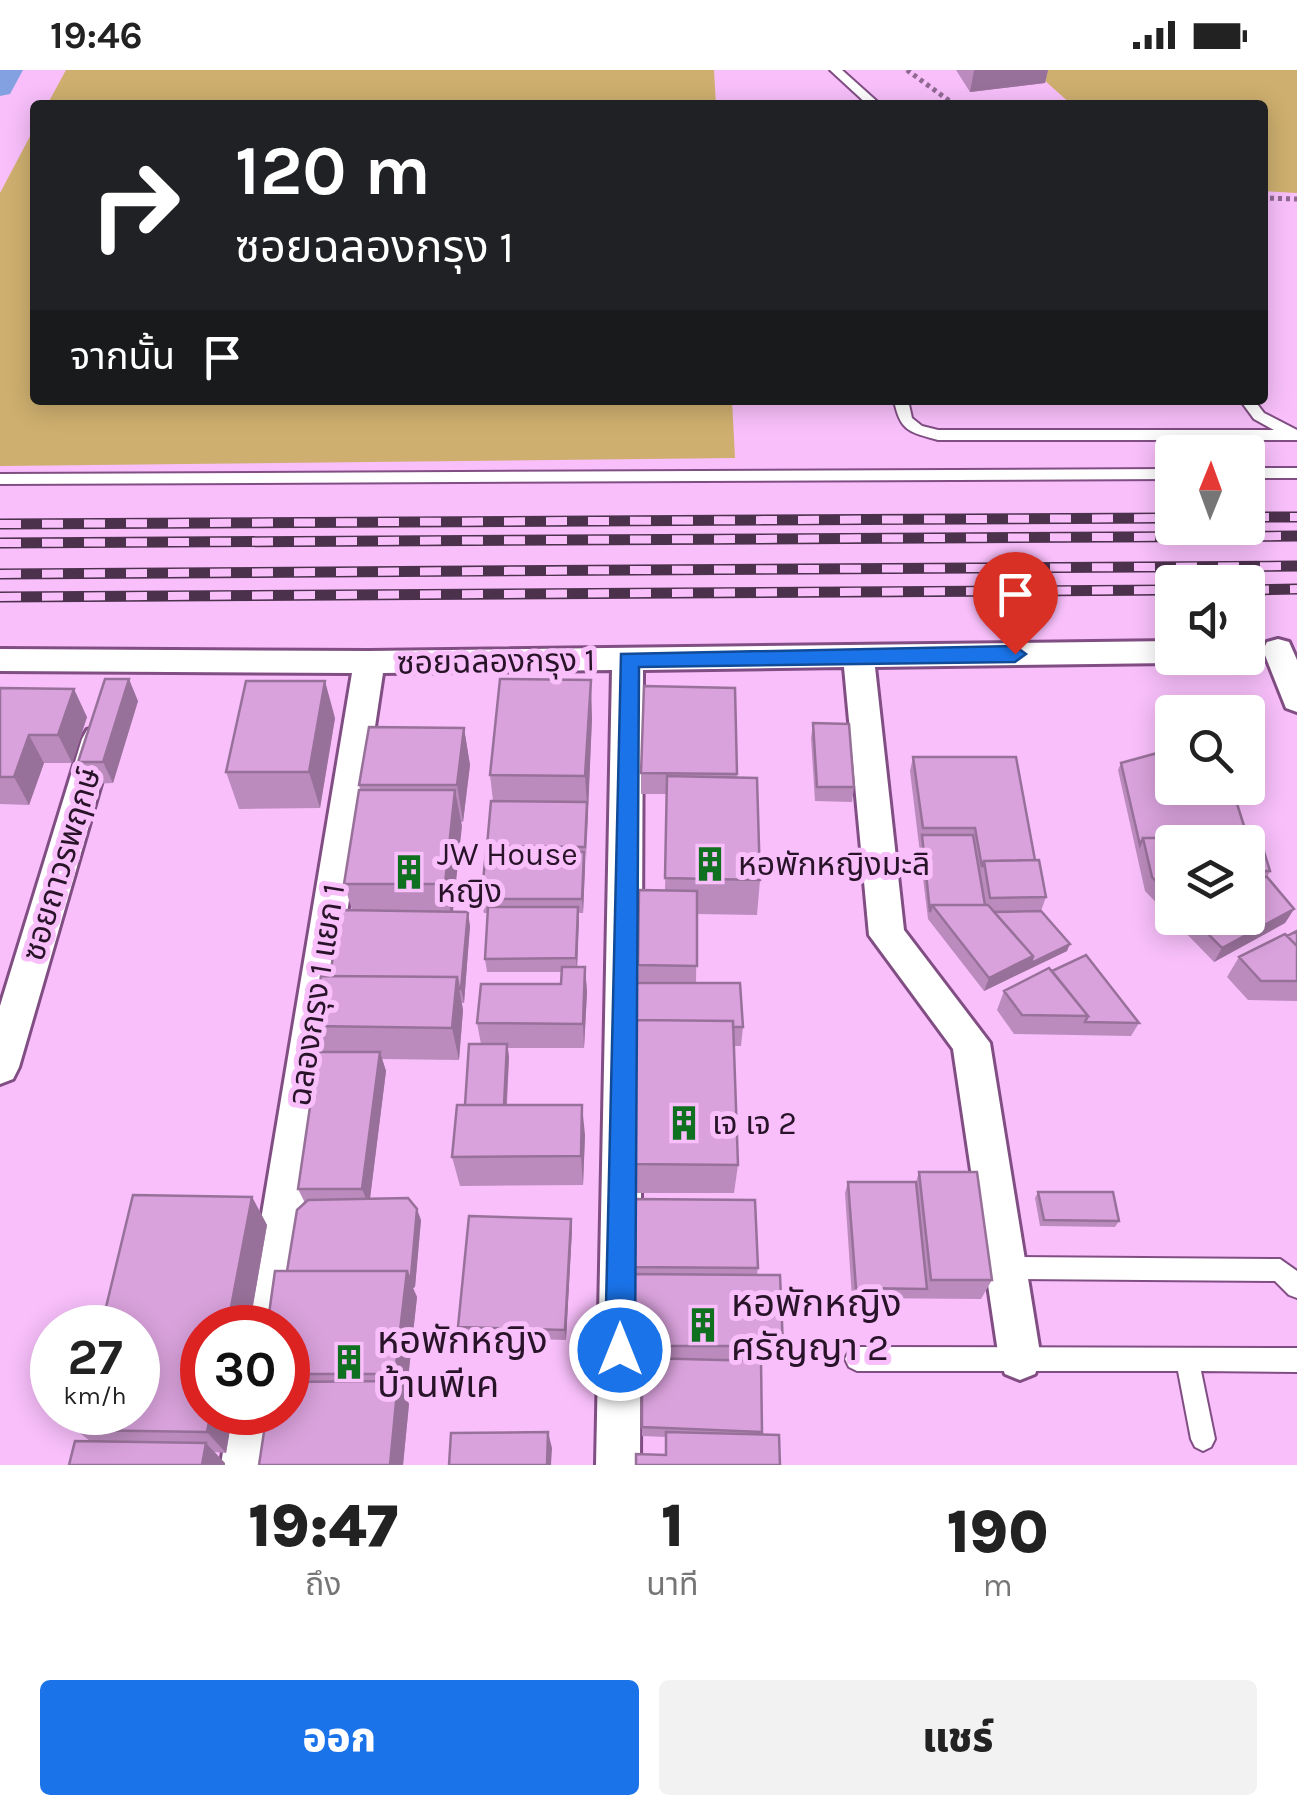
<!DOCTYPE html>
<html lang="th">
<meta charset="utf-8">
<style>
:root{--surface:#fff;--page:#f2f2f2;--text:#222;--muted:#767676;--accent:#1a73e8}
body{margin:0;font-family:Karla,"Noto Sans Thai",sans-serif;background:var(--page);color:var(--text);height:100vh;display:flex;flex-direction:column;font-size:38px;white-space:nowrap}
*{box-sizing:border-box;margin:0}
p{font-size:32px;color:var(--muted)}
.icon{flex:none;width:55px;height:55px;fill:none;stroke:currentColor;stroke-width:2;stroke-linecap:round;stroke-linejoin:round}
.map{position:relative;height:1395px;overflow:hidden}
.side{display:flex;flex-direction:column;background:var(--surface);flex:1}
.side>*{flex:none}
.guide{position:absolute;left:30px;top:30px;width:1238px;height:305px;border-radius:10px;box-shadow:0 5px 25px #0003;background:#202124;color:#fff;overflow:hidden}
.needle{width:65px;rotate:1deg}
.buttons{position:absolute;left:1155px;top:365px;display:grid;gap:20px}
.buttons a{display:grid;place-items:center;width:110px;height:110px;border-radius:10px;background:var(--surface);box-shadow:0 5px 25px #0003;font-size:50px}
.speed{position:absolute;left:30px;top:1235px;display:flex;gap:20px;font-size:50px;font-weight:700;text-align:center}
.speed>*{display:grid;place-content:center;width:130px;height:130px;border-radius:50%;background:var(--surface);box-shadow:0 5px 25px #0003;line-height:1}
.speed small{font-size:25px;font-weight:400}
.speed .limit{border:15px solid #d22;background:#fff;color:#111}
.pin{position:absolute;display:grid;place-items:center;width:85px;height:85px;color:#fff;margin:-102px -42px;border-radius:50% 50% 50% 0;rotate:-45deg;box-shadow:0 0 10px #0007}
.pin .icon{rotate:45deg}
.me{position:absolute;width:110px;margin:-55px;rotate:0deg;stroke-linejoin:round;filter:drop-shadow(0 0 8px #0008)}
.turn{display:flex;align-items:center;gap:35px;height:210px;padding:0 40px;font-size:45px}
.turn .icon{width:130px;height:130px;stroke-width:2.5}
.turn b{display:block;font-size:70px;line-height:85px}
.then{display:flex;align-items:center;height:95px;padding:0 40px;background:#0003;gap:20px;font-size:38px}
.eta{display:flex;justify-content:space-evenly;align-items:center;height:170px;text-align:center}
.eta b{font-size:60px;font-weight:800;line-height:70px}
.action{display:flex;gap:20px;margin-top:auto;padding:20px 40px}
.action a{flex:1;height:115px;border-radius:10px;background:var(--accent);color:#fff;font-size:40px;font-weight:800;line-height:115px;text-align:center}
.action a+a{background:var(--page);color:var(--text)}
.status{display:flex;justify-content:space-between;align-items:center;height:70px;padding:0 50px;background:var(--surface);direction:ltr}
.status svg{height:28px;fill:currentColor}
.map>svg:first-child{display:block}
.green{fill:#ceaf6f}
.lines{fill:none;stroke-linecap:round;stroke-linejoin:round}
.canal{fill:#83a1e1;fill-rule:evenodd}
.service-casing{stroke:#804e83;stroke-width:4}
.minor-casing{stroke:#804e83;stroke-width:6}
.path{stroke:#906992;stroke-width:5;stroke-dasharray:4 4;stroke-linecap:butt}
.service{fill:#fff;fill-rule:evenodd}
.minor{fill:#fff;fill-rule:evenodd}
.rail-casing{stroke:#4c314d;stroke-width:11}
.rail{stroke:#f8bffb;stroke-width:8;stroke-dasharray:21;stroke-linecap:butt}
.wall{fill:#bb8bbd;fill-rule:evenodd}
.shaded-wall{fill:#98719a}
.building{fill:#d9a2dc;stroke:#98719a;stroke-width:2.5}
.route{fill:#1a73e8;stroke:#114b97;stroke-width:2.5}
.labels{text-anchor:middle;stroke-width:10;stroke-linejoin:round;paint-order:stroke}
.street-label{font-size:32px;fill:#281329;stroke:#f8bffb}
.poi-label{font-size:32px;fill:#281329;stroke:#f8bffb;text-anchor:start}
.near-poi-label{font-size:38px;fill:#281329;stroke:#f8bffb;text-anchor:start}
</style>
<div class="status"><b>19:46</b><svg viewBox="0 0 49 12"><path d="M0 12V9h3v3zM5 12V6h3v6zM10 12V3h3v9zM15 12V0h3v12zM26 1h20v11H26zM47 4h2v5h-2z"/></svg></div>
<div class="map">
<svg width="1297" height="1395" viewBox="0 0 1297 1395">
<rect width="100%" height="100%" fill="#f8bffb"/>
<!-- green -->
<path class="green" d="M66,0h648l2,35h-669z
M1033,0h264v123l-34,-2 -1,-86h-190z
M35,57v273h697l3,58 -735,8v-273z"/>
<g class="lines">
<!-- canal -->
<path class="canal" d="M0,0h23l-13,24 -10,2z"/>
<defs>
<path id="service" d="M830,0h12l39,35h-13z
M894,330h14l4,18 10,8 16,4h336l-20,-11 -14,-19h14l10,13 33,17v10h-359c-29,-8 -38,-9 -44,-40z
M1248,398h49v10h-49z
M1172,399v10l-1172,5v-10z
M1006,1187l274,2 17,12v27l-8,-3 -14,-14 -269,-2 -8,-3 -3,-8 3,-8z
M857,1277l440,1v24l-96,-1 14,68 -4,8 -8,4 -8,-4 -4,-8 -13,-68h-321l-8,-4 -4,-8 4,-8z"/>
<path id="minor" d="M1278,569l11,3 8,18v52l-11,-4 -23,-58 4,-8z
M1172,571v17h12l-12,5 -297,4 29,263 86,113 51,316 -6,15 -15,6 -15,-6 -6,-15 -46,-310 -84,-114 -25,-268 -201,3 -3,795h-44l16,-795 -229,3 -98,655h-42l109,-655 -352,-2v-22l369,2z
M98,657l11,3 5,9 -95,328 -6,12 -13,5v-78l82,-267 5,-9z
M229,1342h44l-8,53h-44z"/>
</defs>
<!-- service casing -->
<use href="#service" class="service-casing"/>
<!-- minor casing -->
<use href="#minor" class="minor-casing"/>
<!-- path -->
<path class="path" d="M907,0l48,35
M1262,128l35,1"/>
<!-- service -->
<use href="#service" class="service"/>
<!-- minor -->
<use href="#minor" class="minor"/>
<defs>
<path id="rail" d="M1248,447h49
M0,454l1172,-6
M0,473l1297,-7
M0,504l1297,-8
M1248,520l49,-1
M0,527l1172,-7"/>
</defs>
<!-- rail casing -->
<use href="#rail" class="rail-casing"/>
<!-- rail -->
<use href="#rail" class="rail"/>
</g>
<!-- wall -->
<path class="wall" d="M956,0h92l-3,13 -75,9z
M0,618l87,29 -15,46h-28l-15,42 -29,-1z
M735,618l2,89 23,103 -3,35 -60,-1 -1,69 47,44 -2,19h-7l4,119 -4,28h-99v-166l3,-44 1,-93 26,1 2,-97h-26v-21z
M138,631l-25,82 -24,1 -11,-22z
M335,648l-15,90 -81,1 -13,-37z
M592,648l-9,195h-5l-1,54h8l2,25 -3,56h-76l1,9 -2,48 78,30 -2,50 -123,1 -8,-29 29,-113 -4,-21 84,-39 1,-12h-75l-2,-13 3,-46h-4l-3,-14 12,-98 -3,-26z
M813,653l41,64 -2,15 -37,-1 -4,-63z
M464,658l6,37 -7,57h-2l-8,90 17,14 -6,77h-2l1,7 -4,50 -77,-1 4,12 -16,128 51,21 -6,67 -2,1 4,9 -11,100 3,7 -6,61h-144l29,-53 -1,-141 18,-68 -7,-14 24,-137 -10,-26 40,-116 -8,-26 16,-94 -1,-5z
M913,687l122,103 11,37 -5,14 26,40 -83,40 -56,-72 -18,-148z
M1121,693l125,69 24,39 -3,6 27,32 -9,14 -71,39 -69,-71 -27,-121zM1172,772h76v76h-76z
M1297,861v70l-49,-1 -21,-23 12,-20z
M1052,901l87,52 -8,13 -117,-2 -17,-24 7,-19z
M919,1102l73,108 -11,19 -129,-1 -7,-105 3,-11h68z
M1038,1122l81,29 -4,6 -75,-1 -5,-28z
M252,1127l15,28 -18,103h-47v84h31l-7,41 -12,-1 11,13h-156l21,-24 -14,-11z
M631,1129l127,69 -1,6 26,72 -3,14h-73l55,72 -1,2 -95,21v-18l-24,-1v-76h-14z
M571,1149l1,11 -6,110 -105,-3 -3,-10z"/>
<!-- shaded-wall -->
<path class="shaded-wall" d="M974,0h74l-3,13 -75,9z
M129,609l9,22 -25,82 -10,-21z
M591,610l1,38 -6,143 1,-56 -2,-29z
M325,611l10,37 -15,90 -11,-36z
M74,619l13,28 -15,46 -14,-28z
M464,658l6,37 -7,57 -6,-37z
M29,665l15,28 -15,42 -15,-28z
M455,720l7,36 -10,93 -7,-35z
M584,782l1,14 -2,47 -1,-14z
M578,837l1,14 -2,50 -1,-13z
M1294,839l-9,14 -71,39 8,-14z
M468,842l2,14 -6,77 -3,-14z
M1070,874l-3,7 -83,40 5,-13 44,-22z
M585,897l2,25 -3,56 -1,-24z
M457,907l6,33 -4,50 -7,-32z
M507,974l2,13 -4,72 -2,-12z
M380,982l6,19 -17,135 -7,-17z
M582,1035l3,30 -2,50 -2,-29z
M252,1127l15,28 -18,103h-22z
M417,1139l4,11 -6,67 -2,1 4,9 -11,100 -11,-23 12,-103z
M571,1149l1,11 -6,110 -1,-10z
M398,1311l11,23 -6,61h-13z
M211,1342h22l-7,41 -19,-21z
M548,1362l4,16 -1,17h-4z
M206,1373l19,20v2h-23z"/>
<!-- building -->
<path class="building" d="M105,609h24l-26,83h-25z
M500,609l91,1 -6,96 -95,-1z
M246,611h79l-16,91h-83z
M644,616l91,2 2,86 -96,-1z
M0,618l74,1 -16,46h-29l-15,42h-14z
M813,653l36,1 5,63h-37z
M369,657l95,1 -7,57h-98z
M1172,679v39h60l14,44h-43l-3,6h-57l-3,7 -19,-82z
M913,687h103l19,103 -51,1 -2,6 -7,-39h-52z
M667,706l90,2 3,102 -95,-2z
M359,720h96l-10,94h-101z
M491,731l96,1 -2,45 -98,-1z
M1203,762h55l12,39h-22v-29h-42z
M922,765h51l12,70h-53l-2,7z
M1143,768h57l1,4h-29v56l-20,-21z
M486,782h98l-2,47h-101z
M1039,790l7,37 -56,1 -6,-37z
M1248,807h19l27,32 -72,39 -30,-30h56z
M639,820l58,1v75l-59,-1z
M932,835h56l45,51 -44,22z
M488,837h90l-2,51 -91,1z
M340,840l128,2 -7,77h-2l-2,-12 -127,-1z
M1041,841l29,33 -39,19 2,-7 -39,-44z
M1297,861v15l-10,-10z
M1285,864l12,12v35h-36l-22,-24z
M1086,885l53,68 -54,-1 3,-6 -36,-45z
M562,897h23l-2,57 -106,-1 4,-39h80z
M1049,898l39,48 -66,-1 -18,-24z
M321,906l136,1 -5,51 -140,-2z
M635,913h105l3,44h-10v-6l-97,-1 -1,7z
M636,950l97,1 5,144 -104,-1z
M469,974h38l-3,61h-39z
M318,982h62l-18,137h-64z
M457,1035h125l-1,51 -129,1z
M919,1102h58l15,108h-61z
M848,1112h68l11,107 -71,-1z
M1038,1122h75l6,29 -75,-1z
M133,1125l119,2 -25,131h-25v84h9l-4,20 -131,-2 5,-18h57v-84h-37z
M408,1128l9,11 -6,67 -2,2 -2,-7h-120l10,-61 11,-10z
M631,1129l124,1 3,68 -129,-1z
M469,1146l102,3 -6,111 -107,-3z
M275,1201h132l-12,103h-107v-46h-21z
M628,1204l152,1 3,71h-156z
M642,1288l119,3 1,71 -120,-5z
M398,1311l-8,84h-131l8,-53h21v-30z
M548,1362l-1,33h-98l2,-32z
M666,1362l113,3 1,30h-144v-11l30,1z
M75,1371l131,2 -4,22h-133z"/>
<!-- route -->
<path class="route" d="M1015,576l11,8 -11,8 -376,5 -4,683 -4,11 -11,4 -11,-4 -4,-11 16,-696z"/>
<!-- icons -->
<defs>
<symbol id="building-bare" viewBox="-9 -9 18 18"><path d="M-4-6H4V6H1V3H-1V6H-4ZM-2.5-4.3h1.7v1.8h-1.7ZM.8-4.3h1.7v1.8H.8ZM-2.5-1h1.7V.8h-1.7ZM.8-1h1.7V.8H.8Z" fill="#0f701f" stroke="#f8bffb" stroke-width="2.5" paint-order="stroke"/></symbol>
</defs>
<g fill-rule="evenodd">
<use href="#building-bare" x="685" y="769" width="50" height="50"/>
<use href="#building-bare" x="384" y="777" width="50" height="50"/>
<use href="#building-bare" x="659" y="1028" width="50" height="50"/>
<use href="#building-bare" x="678" y="1230" width="50" height="50"/>
<use href="#building-bare" x="324" y="1267" width="50" height="50"/>
</g>
<g class="labels">
<!-- street labels -->
<g class="street-label">
<text transform="translate(496 591) rotate(-1)" y="11">ซอยฉลองกรุง 1</text>
<text transform="translate(61 794) rotate(-73)" y="11">ซอยถาวรพฤกษ์</text>
<text transform="translate(316 925) rotate(-81)" y="11">ฉลองกรุง 1 แยก 1</text>
</g>
<!-- poi labels -->
<g class="poi-label">
<text x="437" y="795">JW House<tspan x="437" dy="37">หญิง</tspan></text>
<text x="738" y="805">หอพักหญิงมะลิ</text>
<text x="712" y="1064">เจ เจ 2</text>
</g>
<!-- near-poi labels -->
<g class="near-poi-label">
<text x="731" y="1246">หอพักหญิง<tspan x="731" dy="44">ศรัญญา 2</tspan></text>
<text x="377" y="1283">หอพักหญิง<tspan x="377" dy="44">บ้านพีเค</tspan></text>
</g>
</g>
</svg>
<div class="buttons">
<a><svg class="needle" viewBox="-14 -14 28 28"><path d="M0-13l5 13h-10z" fill="#e53935"/><path d="M0 13l5-13h-10z" fill="#767676"/></svg></a>
<a><svg class="icon" aria-label="sound" viewBox="0 0 24 24"><path d="M4 9h4l5-4v14l-5-4H4zM17 9q2 3 0 6"/></svg></a>
<a><svg class="icon" aria-label="search" viewBox="0 0 24 24"><circle cx="10" cy="10" r="6"/><path d="M15 15l6 6"/></svg></a>
<a><svg class="icon" aria-label="layers" viewBox="0 0 24 24"><path d="M12 4l9 5-9 5-9-5zM3 14l9 5 9-5"/></svg></a>
</div>
<div class="speed"><div>27<small>km/h</small></div><div class="limit">30</div></div>
<div class="pin" style="left:1015px;top:584px;background:#d93025"><svg class="icon" aria-label="arrive" viewBox="0 0 24 24"><path d="M6 21V4h12l-3 4 3 4H6"/></svg></div>
<svg class="me" style="left:620px;top:1280px" viewBox="-20 -20 40 40"><circle r="17" fill="#1a73e8" stroke="#fff" stroke-width="3"/><path d="M0-11L8 9 0 5-8 9z" fill="#fff"/></svg>
<div class="guide">
<div class="turn"><svg class="icon" aria-label="right" viewBox="0 0 24 24"><path d="M7 20v-9h11M14 6l5 5-5 5"/></svg><div><b>120 m</b>ซอยฉลองกรุง 1</div></div>
<div class="then">จากนั้น<svg class="icon" aria-label="arrive" viewBox="0 0 24 24"><path d="M6 21V4h12l-3 4 3 4H6"/></svg></div>
</div>
</div>
<section class="side">
<div class="eta">
<div><b>19:47</b><p>ถึง</p></div>
<div><b>1</b><p>นาที</p></div>
<div><b>190</b><p>m</p></div>
</div>
<div class="action"><a>ออก</a><a>แชร์</a></div>
</section>
